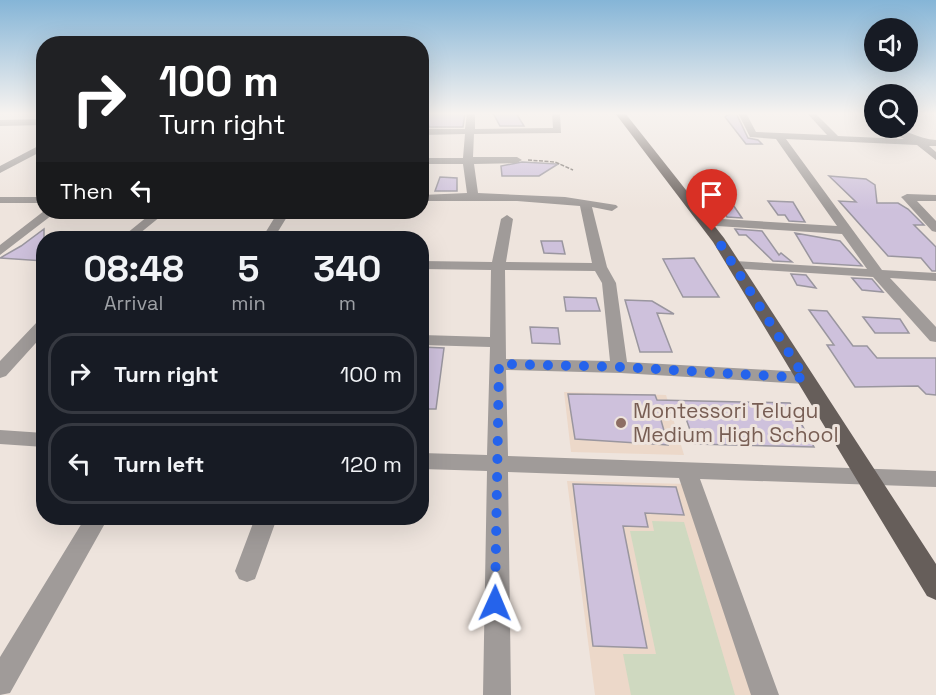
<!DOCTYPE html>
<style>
:root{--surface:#171b24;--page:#20242c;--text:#f1f3f6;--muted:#9ea1a6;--line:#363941}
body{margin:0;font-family:"Space Grotesk",sans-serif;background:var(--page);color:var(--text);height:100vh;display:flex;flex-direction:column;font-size:22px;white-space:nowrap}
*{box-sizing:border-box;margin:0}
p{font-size:20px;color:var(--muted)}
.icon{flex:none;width:33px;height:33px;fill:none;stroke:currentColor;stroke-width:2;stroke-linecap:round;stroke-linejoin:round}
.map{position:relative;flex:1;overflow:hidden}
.panel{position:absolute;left:36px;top:231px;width:393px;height:294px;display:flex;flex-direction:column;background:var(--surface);border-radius:24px;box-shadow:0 6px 24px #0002}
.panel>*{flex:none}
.banner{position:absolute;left:36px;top:36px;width:393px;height:183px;border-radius:24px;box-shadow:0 6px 24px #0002;background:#202124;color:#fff;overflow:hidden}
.controls{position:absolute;left:864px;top:18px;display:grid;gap:12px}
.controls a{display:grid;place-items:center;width:54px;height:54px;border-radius:50%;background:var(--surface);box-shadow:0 6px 24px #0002;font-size:30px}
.pin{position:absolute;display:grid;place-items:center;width:51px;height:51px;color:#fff;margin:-62px -26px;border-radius:50% 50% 50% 0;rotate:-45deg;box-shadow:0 0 6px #0007}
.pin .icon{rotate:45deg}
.me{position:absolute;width:66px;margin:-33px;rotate:1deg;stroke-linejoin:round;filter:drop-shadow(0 0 4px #0008)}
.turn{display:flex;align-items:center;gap:21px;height:126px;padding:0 24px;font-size:27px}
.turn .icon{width:78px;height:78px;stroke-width:2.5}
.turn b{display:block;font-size:42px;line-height:51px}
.then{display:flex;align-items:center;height:57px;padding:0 24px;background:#0003;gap:12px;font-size:22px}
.eta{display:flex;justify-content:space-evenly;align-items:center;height:102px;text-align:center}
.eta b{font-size:36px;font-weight:800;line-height:42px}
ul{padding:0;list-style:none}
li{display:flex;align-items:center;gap:18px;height:81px;margin:0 12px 9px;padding:0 12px;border:3px solid var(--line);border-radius:24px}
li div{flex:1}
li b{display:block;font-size:22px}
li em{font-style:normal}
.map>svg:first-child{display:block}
.education{fill:#ecd8c9}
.green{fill:#cfd9c0}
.building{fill:#cec1dc;stroke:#9a969f;stroke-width:1.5}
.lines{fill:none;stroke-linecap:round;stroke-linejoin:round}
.path{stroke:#756f6a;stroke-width:1.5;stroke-dasharray:4 1.5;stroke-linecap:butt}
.minor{fill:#a09b99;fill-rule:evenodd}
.major{fill:#665e5a;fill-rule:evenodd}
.route{stroke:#2563eb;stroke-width:10;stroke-dasharray:0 18}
.education-dot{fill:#8d6e63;stroke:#eee4dd;stroke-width:2}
.labels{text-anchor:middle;stroke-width:6;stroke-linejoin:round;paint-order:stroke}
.education-label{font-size:21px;fill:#785e54;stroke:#eee4dd;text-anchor:start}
</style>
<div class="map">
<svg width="936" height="695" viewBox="0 0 936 695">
<rect width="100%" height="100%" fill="#eee4dd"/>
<!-- education -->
<path class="education" d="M564,392l102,3 18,60 -113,-3z
M567,481l121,3 66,211h-159z"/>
<!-- green -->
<path class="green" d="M652,521l32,1 51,173h-104l-8,-41h33l-26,-123h24z"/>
<!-- building -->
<path class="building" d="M425,113h40l-2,14h-34z
M493,113h23l8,13h-24z
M731,113h5l12,25 10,2 4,4h-16l-21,-27z
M522,162l36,2 -19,12h-37l-1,-10z
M829,176l37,3 9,6 2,18h21l10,6 16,16h-10l22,22v24h-4l-11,-13 -33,-2 -49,-55 17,1z
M440,177l17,1v13h-22z
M725,193l17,25 -15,-1 -11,-17z
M768,201l25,1 12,20 -16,-1 -4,-6h-7z
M44,229v32l-44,-3 21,-12z
M735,229l27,2 17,24 2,-2 11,9 -19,-1 -27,-26h-7z
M795,233l45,8 22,25 -49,-3z
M541,241h21l3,13 -21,-1z
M694,258l14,22 11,17h-36l-20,-38z
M791,274l15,1 10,13 -19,-3z
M852,278l20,1 11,13 -21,-2z
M564,297l32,1 4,13h-34z
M625,300l27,1 22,13 -17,-1 15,39h-32z
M809,310l18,1 26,35h14l10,12h59v37l-10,-1 -8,-8 -63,1 -28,-42h7z
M863,317l37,2 9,14h-34z
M530,327l28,1 2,16 -28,-1z
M422,347l22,1 -8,61h-14z
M568,394l87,1 2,5 133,3 24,44 -119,-3 -11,-31h-25l9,32 -93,-6z
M573,484l103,3 8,28 -39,-2 3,14 -25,-1 24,122 -54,-2z"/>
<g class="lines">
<!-- path -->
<path class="path" d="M528,160l27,2 18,8"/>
<!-- minor -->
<path class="minor" d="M467,113h8v16l78,-1 -1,-15h8l1,20 -87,1 -1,23h44l5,3 -5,3 -43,1 4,29 87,4 51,8 2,2 -6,4 -20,-4 15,60 9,16 11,79 178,10 9,6 -9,6 -184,-11 -115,-3 2,86 428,15v16l-236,-8 79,216h-28l-72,-217 -171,-6 3,223h-28l4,-224 -65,-2v-16l65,2 3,-108 -68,-2v-10l68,2 1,-67 -69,-1v-8l70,1 9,-43 6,-4 6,4 -7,43 86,1 -12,-57 -63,-5h-95v-6l45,-2 -4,-29h-41v-6h41l2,-24 -43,1v-6h43zM505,270l90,1 7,12 8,78 -104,-2z
M738,113h8l10,19 71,3 -20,-22h8l23,23 66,3 -21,-11c18,-2 34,11 53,12v6h-7l7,6v8l-19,-15 -131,-6 96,131 54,3v8l-46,-3 46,49v15l-6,-1 -57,-64 -143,-9v-6l5,-1 132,8 -25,-35 -141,-9 -2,-3 6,-4 132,8 -61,-87 -26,-2z
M861,113l13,2v7z
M44,119v6l-44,1v-6z
M44,143v7l-44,23v-7z
M907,194l29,1v6h-19l19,20v11l-4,-1 -29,-32 -2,-2z
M0,197h44v6h-44z
M44,211l12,1 -56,43v-10z
M153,212h13l-32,26h-13z
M278,212h12l-16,26h-12z
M44,319v15l-38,42 -6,2v-17l38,-40z
M0,430l44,3v14l-44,-3z
M85,518h23l-98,175 -10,2v-38z
M255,518h22l-22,61 -8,3 -8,-3 -4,-8z"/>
<!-- major -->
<path class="major" d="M615,113h10l99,125 212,326v36l-9,-4 -214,-354z"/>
</g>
<!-- sky -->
<linearGradient id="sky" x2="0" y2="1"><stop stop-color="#85b5d7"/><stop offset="0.54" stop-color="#f7f3f0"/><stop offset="1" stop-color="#f7f3f0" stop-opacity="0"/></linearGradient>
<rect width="936" height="210" fill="url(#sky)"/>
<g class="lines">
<!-- route -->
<path class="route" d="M495,603l4,-239 122,3 184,11 -93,-147"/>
</g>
<!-- markers -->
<circle class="education-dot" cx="621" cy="423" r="6"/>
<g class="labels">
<!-- education labels -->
<g class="education-label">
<text x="633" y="418">Montessori Telugu<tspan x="633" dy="24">Medium High School</tspan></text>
</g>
</g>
</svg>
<div class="controls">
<a><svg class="icon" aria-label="sound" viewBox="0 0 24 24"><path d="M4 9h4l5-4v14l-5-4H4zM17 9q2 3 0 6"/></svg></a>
<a><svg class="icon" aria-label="search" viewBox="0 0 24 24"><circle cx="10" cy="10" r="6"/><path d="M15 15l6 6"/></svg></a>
</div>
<div class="pin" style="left:712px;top:231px;background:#d93025"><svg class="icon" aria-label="arrive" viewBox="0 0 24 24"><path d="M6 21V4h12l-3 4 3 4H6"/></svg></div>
<svg class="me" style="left:495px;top:603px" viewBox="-20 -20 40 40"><path d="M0-17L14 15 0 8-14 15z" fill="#2563eb" stroke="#fff" stroke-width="4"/></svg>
<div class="banner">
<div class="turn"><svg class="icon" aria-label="right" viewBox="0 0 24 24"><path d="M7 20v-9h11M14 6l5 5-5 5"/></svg><div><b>100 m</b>Turn right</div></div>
<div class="then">Then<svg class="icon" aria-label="left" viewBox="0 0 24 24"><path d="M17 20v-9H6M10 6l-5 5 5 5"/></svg></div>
</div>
<section class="panel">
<div class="eta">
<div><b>08:48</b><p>Arrival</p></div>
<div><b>5</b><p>min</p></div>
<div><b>340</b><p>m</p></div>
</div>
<ul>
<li><svg class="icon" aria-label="right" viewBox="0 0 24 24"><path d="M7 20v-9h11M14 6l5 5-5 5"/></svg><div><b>Turn right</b></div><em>100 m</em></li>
<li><svg class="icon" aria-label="left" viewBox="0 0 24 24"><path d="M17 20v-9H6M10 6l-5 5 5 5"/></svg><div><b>Turn left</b></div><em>120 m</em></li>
</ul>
</section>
</div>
